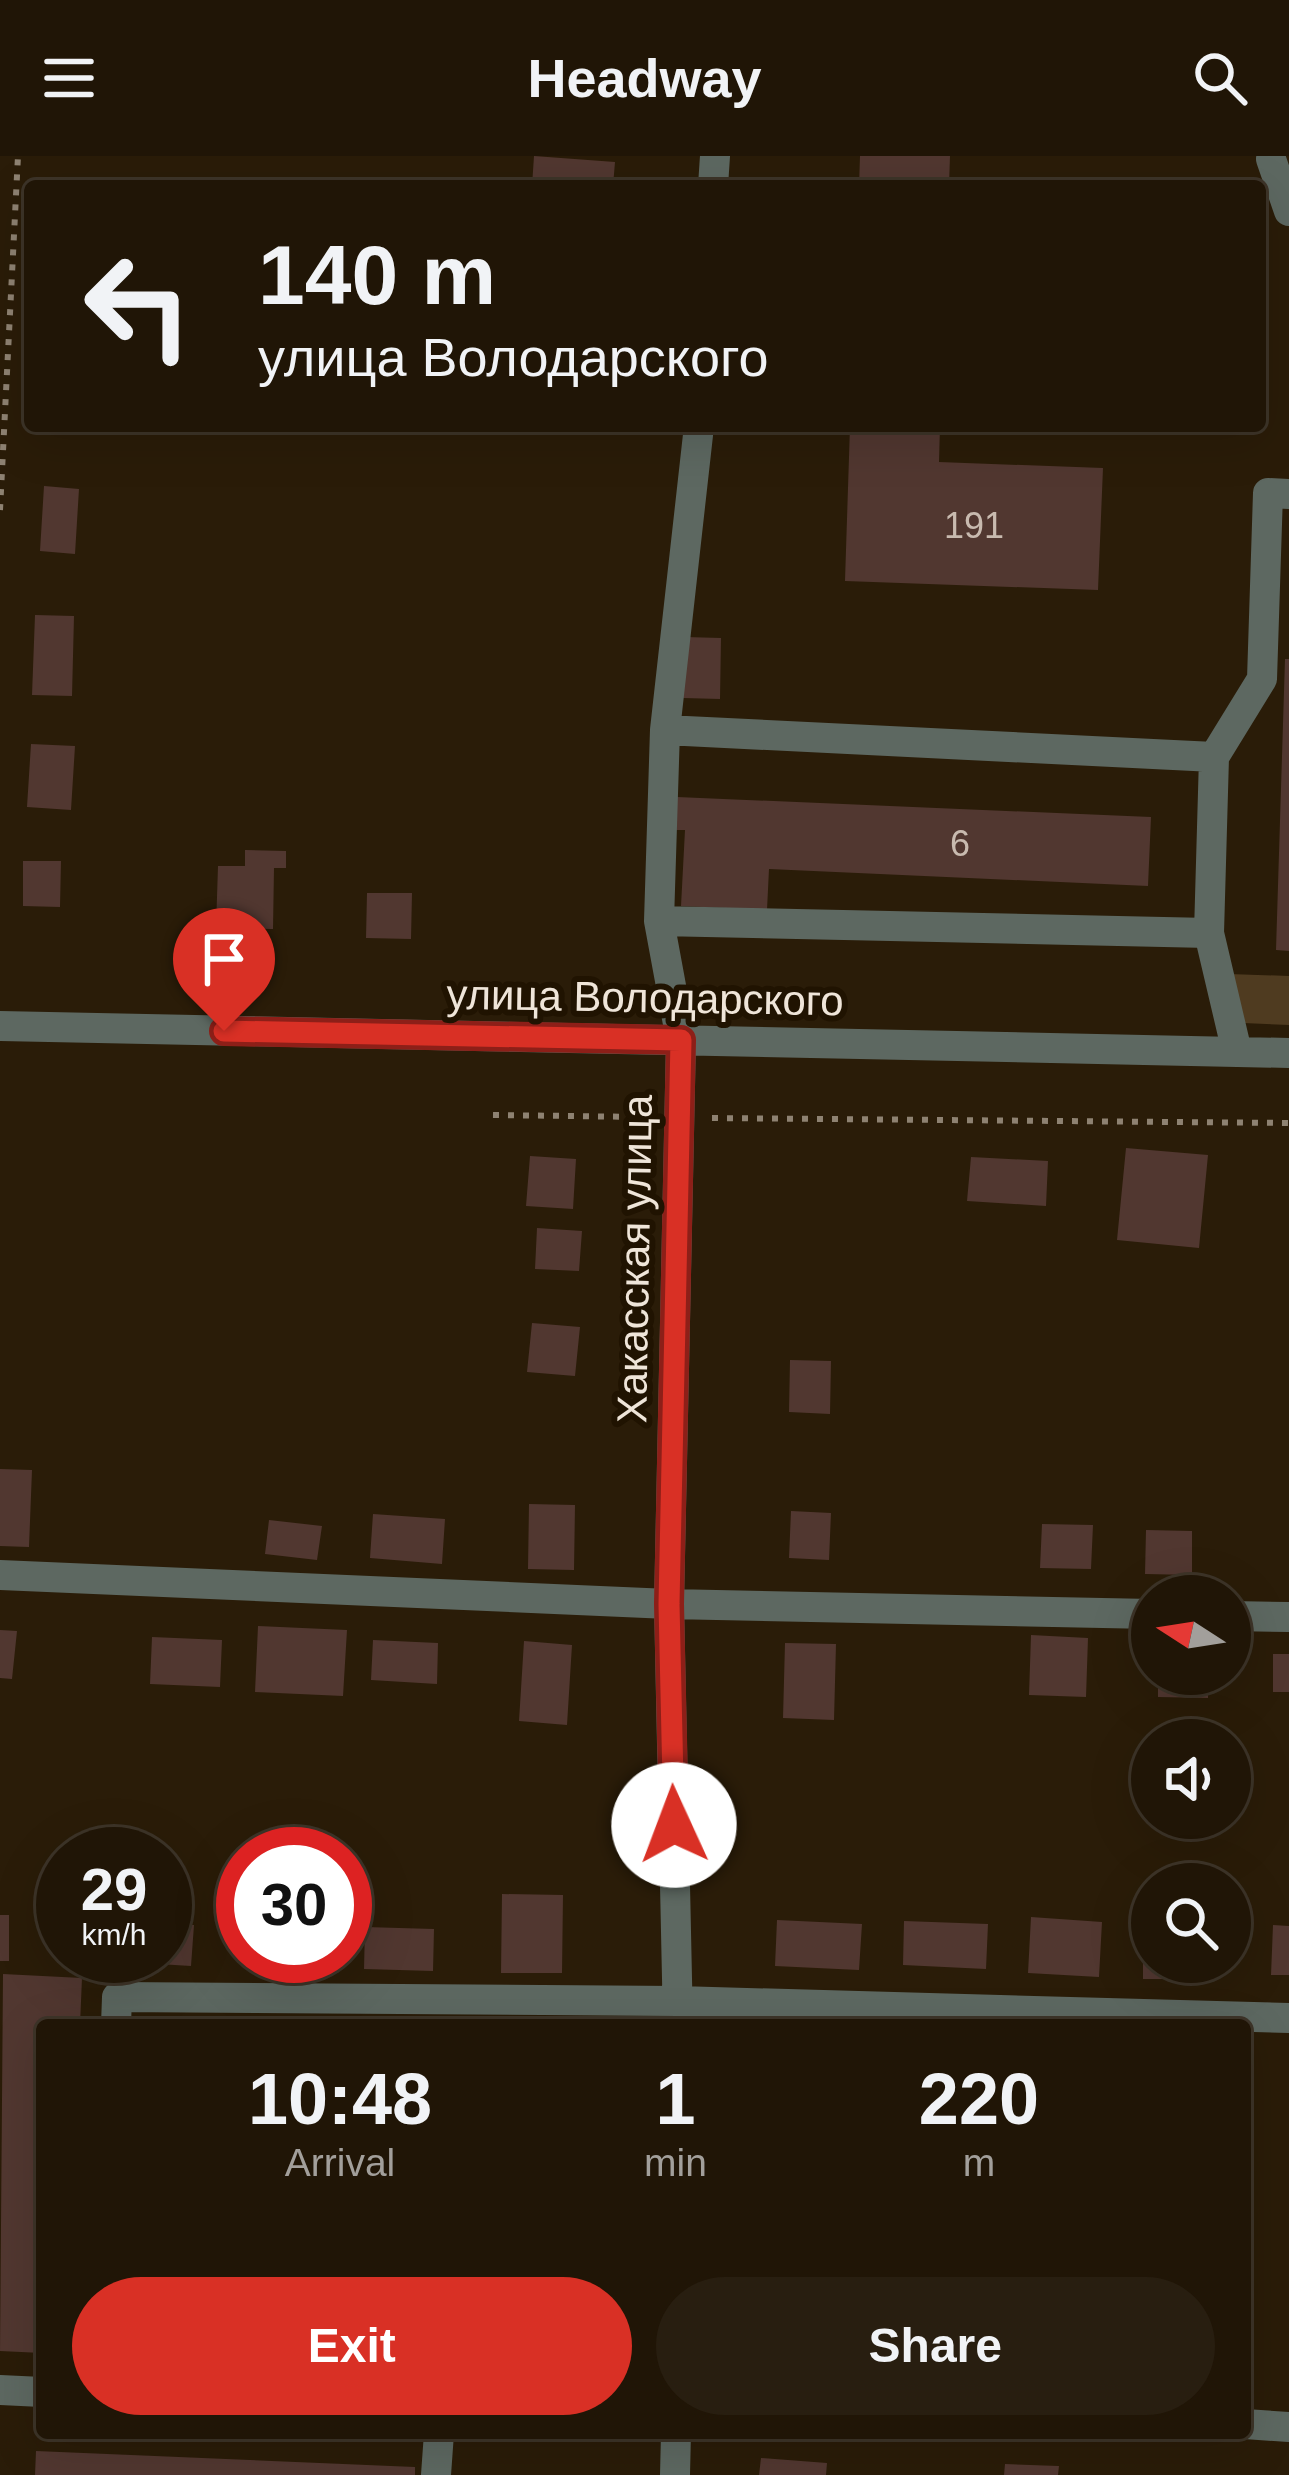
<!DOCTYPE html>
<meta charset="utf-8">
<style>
:root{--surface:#201506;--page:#281e10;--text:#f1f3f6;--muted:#a29f9b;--line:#3d3428;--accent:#d93025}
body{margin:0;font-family:Helvetica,sans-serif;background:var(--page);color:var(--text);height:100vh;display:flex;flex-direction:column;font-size:45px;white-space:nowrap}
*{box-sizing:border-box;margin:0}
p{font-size:39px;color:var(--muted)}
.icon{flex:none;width:66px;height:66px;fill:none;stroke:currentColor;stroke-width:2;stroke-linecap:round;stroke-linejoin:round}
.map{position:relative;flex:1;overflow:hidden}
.details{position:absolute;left:36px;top:1863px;width:1215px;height:420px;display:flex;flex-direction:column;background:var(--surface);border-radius:12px;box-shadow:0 12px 48px #0002,0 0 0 3px var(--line)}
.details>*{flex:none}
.top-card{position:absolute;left:24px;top:24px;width:1242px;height:252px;border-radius:12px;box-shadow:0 12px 48px #0002,0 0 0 3px var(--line);background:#201506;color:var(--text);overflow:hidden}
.needle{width:78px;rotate:282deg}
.tools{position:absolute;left:1131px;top:1419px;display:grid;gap:24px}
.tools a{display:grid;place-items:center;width:120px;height:120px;border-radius:50%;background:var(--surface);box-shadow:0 12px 48px #0002,0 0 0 3px var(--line);font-size:60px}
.speed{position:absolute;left:36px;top:1671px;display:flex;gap:24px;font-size:60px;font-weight:700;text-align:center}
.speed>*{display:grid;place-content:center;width:156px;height:156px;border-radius:50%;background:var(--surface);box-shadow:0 12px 48px #0002,0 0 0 3px var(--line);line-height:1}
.speed small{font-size:30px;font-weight:400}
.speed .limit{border:18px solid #d22;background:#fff;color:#111}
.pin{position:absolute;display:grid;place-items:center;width:102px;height:102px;color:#fff;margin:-123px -51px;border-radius:50% 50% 50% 0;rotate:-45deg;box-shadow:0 0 12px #0007}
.pin .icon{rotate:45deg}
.me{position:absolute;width:132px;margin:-66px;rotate:358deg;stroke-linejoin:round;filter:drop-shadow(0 0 9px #0008)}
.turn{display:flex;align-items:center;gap:42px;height:252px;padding:0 36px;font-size:54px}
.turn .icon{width:156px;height:156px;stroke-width:2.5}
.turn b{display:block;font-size:84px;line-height:102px}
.eta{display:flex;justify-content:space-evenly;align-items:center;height:204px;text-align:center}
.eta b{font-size:72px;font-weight:700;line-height:84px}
.cta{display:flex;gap:24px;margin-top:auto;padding:24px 36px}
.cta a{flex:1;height:138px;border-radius:72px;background:var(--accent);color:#fff;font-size:48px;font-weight:700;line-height:138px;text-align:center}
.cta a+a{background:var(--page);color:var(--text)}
header{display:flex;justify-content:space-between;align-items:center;height:156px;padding:0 36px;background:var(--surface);font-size:54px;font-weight:700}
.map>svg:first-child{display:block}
.green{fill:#4f3b20}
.building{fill:#513730}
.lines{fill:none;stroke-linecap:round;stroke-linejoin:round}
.path{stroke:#8e8272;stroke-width:6;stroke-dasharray:6 9;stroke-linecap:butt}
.minor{stroke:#5d6861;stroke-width:30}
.route-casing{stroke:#8d1f18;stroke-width:30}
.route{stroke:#d93025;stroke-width:21}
.labels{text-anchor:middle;stroke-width:12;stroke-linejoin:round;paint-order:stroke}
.number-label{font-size:36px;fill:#c8baaf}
.street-label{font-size:42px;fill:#efe5d9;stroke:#201301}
</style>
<header><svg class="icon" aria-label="menu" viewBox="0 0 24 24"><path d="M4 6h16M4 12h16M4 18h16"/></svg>Headway<svg class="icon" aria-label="search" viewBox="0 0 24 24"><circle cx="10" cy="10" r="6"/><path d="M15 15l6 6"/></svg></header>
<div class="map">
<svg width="1289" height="2319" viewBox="0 0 1289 2319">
<rect width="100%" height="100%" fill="#2a1c08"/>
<!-- green -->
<path class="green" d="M1229,818l60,2v49l-46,-2z"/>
<!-- building -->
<path class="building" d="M534,0l81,6 -2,24h-81z
M860,0h90l-1,30h-90z
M850,270h90l-1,36 164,6 -5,122 -253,-9z
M44,330l35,3 -4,65 -35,-3z
M35,459l39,1 -2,80 -40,-1z
M685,481l36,1 -1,61 -37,-1z
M1285,503h4v292l-13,-1z
M31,588l44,2 -4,64 -44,-3z
M677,641l474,20 -3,69 -379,-17 -2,41 -86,-4 4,-76h-9z
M245,694l41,1v17h-12l-1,61 -57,-1 2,-62h27z
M23,705h38l-1,46 -37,-1z
M367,737h45l-1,46 -45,-1z
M1126,992l82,7 -9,93 -82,-8z
M530,1000l46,3 -3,50 -47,-3z
M971,1001l77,4 -2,45 -79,-5z
M537,1072l45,3 -3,40 -44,-2z
M532,1167l48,4 -5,49 -48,-4z
M790,1204l41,1 -1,53 -41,-2z
M0,1313l32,1 -3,77 -29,-1z
M529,1348l46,1 -1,65 -46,-1z
M791,1355l40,2 -2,47 -40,-2z
M373,1358l72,5 -3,45 -72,-6z
M269,1364l53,6 -5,34 -52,-6z
M1042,1368l51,1 -2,44 -51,-1z
M1146,1374l46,1v44l-47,-1z
M258,1470l89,4 -4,66 -88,-4z
M0,1474l17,1 -5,48 -12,-1z
M1031,1479l57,3 -2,59 -57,-2z
M152,1481l70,3 -2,47 -70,-3z
M373,1484l65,3 -1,41 -66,-4z
M524,1485l48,4 -5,80 -48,-4z
M785,1487l51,1 -2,76 -51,-2z
M1273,1498h16v38h-16z
M1158,1518h50v24l-50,-1z
M502,1738l61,1 -1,78h-61z
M0,1759h9v46h-9z
M1031,1761l71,5 -3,55 -71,-4z
M777,1764l85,4 -3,46 -84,-4z
M904,1765l84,3 -2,45 -83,-4z
M165,1768l29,1 -3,41 -49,-3 1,-7h22z
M1273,1769l16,1v49h-18z
M365,1771l69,2 -1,42 -69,-2z
M1143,1776h9v30h51v17h-60z
M3,1818l79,4 -2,47h-38v328l-42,-2z
M36,2295l379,16v8h-380z
M761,2302l66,5 -1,12h-67z
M1005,2308l54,2 -1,9h-54z"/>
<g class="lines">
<!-- path -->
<path class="path" d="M0,354l18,-354
M493,959l152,2
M712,962l577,5"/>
<!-- minor -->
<path class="minor" d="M1271,3l18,52
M713,30l2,-30
M665,574l549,27
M659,765l550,12
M0,870l1289,27
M1237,896l-28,-119 5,-176 48,-78 6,-186 21,1
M0,1419l669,29 483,10
M1230,1460l59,1
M116,1869l1,-28 561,4 611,17
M678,1869l-9,-421 12,-564 -22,-119 6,-191 34,-304
M0,2234l42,2
M1245,2268l44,3
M436,2319l3,-42
M675,2319l1,-42"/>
</g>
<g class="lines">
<defs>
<path id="route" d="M224,875l457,9 -12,564 5,221"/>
</defs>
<!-- route casing -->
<use href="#route" class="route-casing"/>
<!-- route -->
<use href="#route" class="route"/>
</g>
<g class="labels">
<!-- number labels -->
<g class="number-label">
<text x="974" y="382">191</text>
<text x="960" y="700">6</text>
</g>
<!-- street labels -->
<g class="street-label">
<text transform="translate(645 841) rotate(1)" y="15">улица Володарского</text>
<text transform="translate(634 1103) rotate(-89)" y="15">Хакасская улица</text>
</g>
</g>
</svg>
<div class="tools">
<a><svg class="needle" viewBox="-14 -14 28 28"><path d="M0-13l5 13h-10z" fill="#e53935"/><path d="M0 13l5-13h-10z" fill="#a29f9b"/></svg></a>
<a><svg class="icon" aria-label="sound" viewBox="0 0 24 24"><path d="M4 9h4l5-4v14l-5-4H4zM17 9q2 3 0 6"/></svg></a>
<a><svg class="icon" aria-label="search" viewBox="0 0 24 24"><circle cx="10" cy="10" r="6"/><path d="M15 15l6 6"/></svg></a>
</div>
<div class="speed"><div>29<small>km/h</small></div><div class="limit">30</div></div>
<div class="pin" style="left:224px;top:875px;background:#d93025"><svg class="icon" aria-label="arrive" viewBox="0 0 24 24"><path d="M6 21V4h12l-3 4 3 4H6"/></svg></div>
<svg class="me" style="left:674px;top:1669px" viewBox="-20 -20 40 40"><circle r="19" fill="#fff"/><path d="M0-13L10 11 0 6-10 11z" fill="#d93025"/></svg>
<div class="top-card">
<div class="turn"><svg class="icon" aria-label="left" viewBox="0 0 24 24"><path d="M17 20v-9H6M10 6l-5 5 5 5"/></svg><div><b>140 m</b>улица Володарского</div></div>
</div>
<section class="details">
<div class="eta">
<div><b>10:48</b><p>Arrival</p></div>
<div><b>1</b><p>min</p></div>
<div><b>220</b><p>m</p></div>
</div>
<div class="cta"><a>Exit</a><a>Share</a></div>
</section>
</div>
